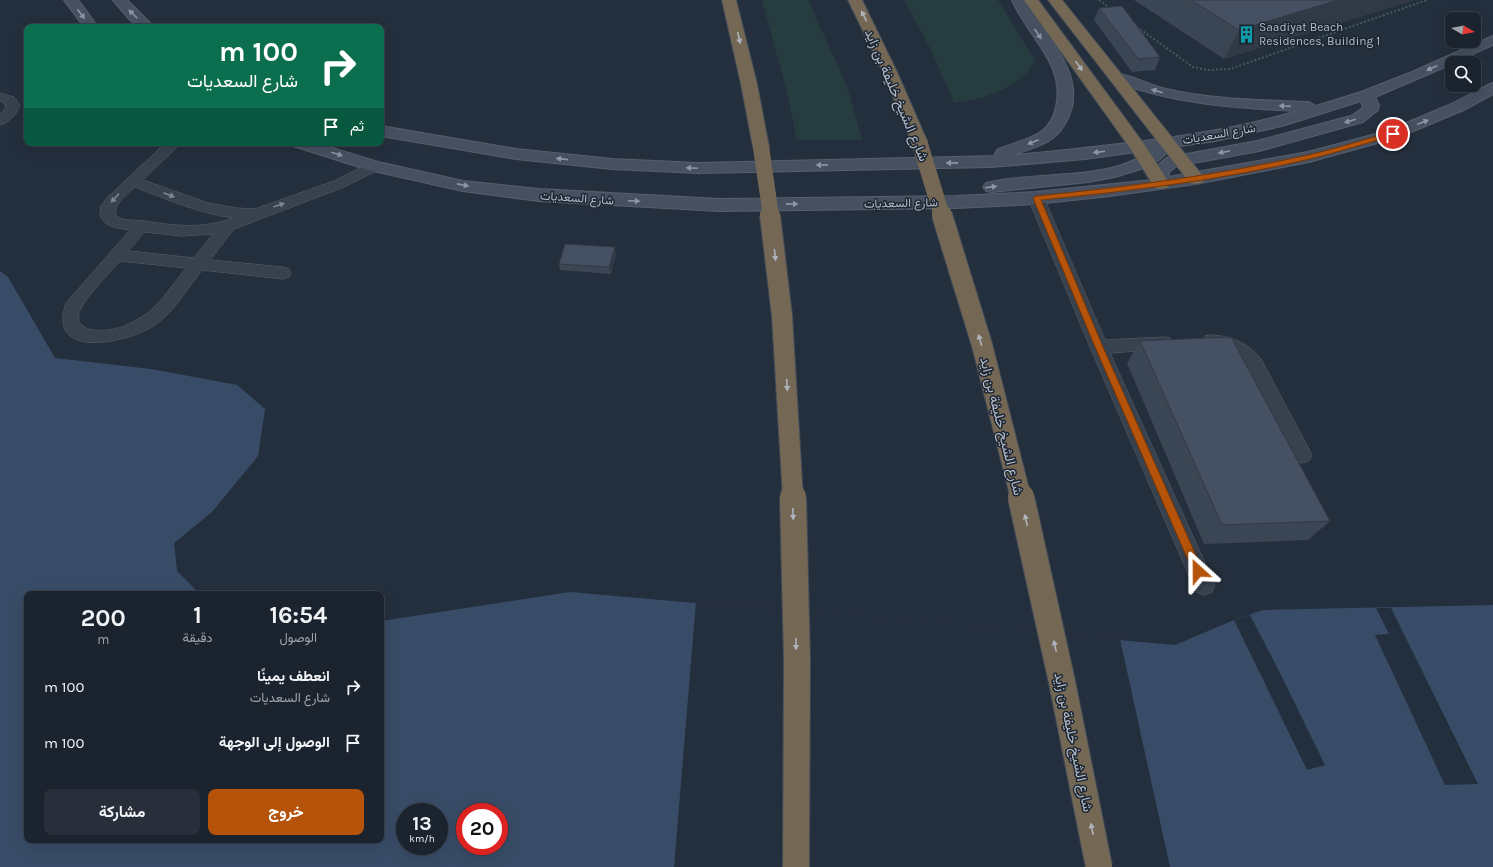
<!DOCTYPE html>
<html lang="ar">
<meta charset="utf-8">
<style>
:root{--surface:#1b232e;--page:#282f3a;--text:#f1f3f6;--muted:#a0a4aa;--line:#39404a;--accent:#b45309}
body{margin:0;font-family:Karla,Vazirmatn,sans-serif;background:var(--page);color:var(--text);direction:rtl;height:100vh;display:flex;flex-direction:column;font-size:15px;white-space:nowrap}
*{box-sizing:border-box;margin:0}
p{font-size:13px;color:var(--muted)}
.icon{flex:none;width:22px;height:22px;fill:none;stroke:currentColor;stroke-width:2;stroke-linecap:round;stroke-linejoin:round}
.map{position:relative;flex:1;overflow:hidden;direction:ltr}
.panel{position:absolute;left:24px;top:591px;width:360px;height:252px;display:flex;flex-direction:column;background:var(--surface);border-radius:8px;box-shadow:0 4px 16px #0002,0 0 0 1px var(--line);direction:rtl}
.panel>*{flex:none}
.top-card{position:absolute;left:24px;top:24px;width:360px;height:122px;border-radius:8px;box-shadow:0 4px 16px #0002,0 0 0 1px var(--line);direction:rtl;background:#0b6e4f;color:#fff;overflow:hidden}
.needle{width:26px;rotate:99deg}
.controls{position:absolute;left:1445px;top:12px;display:grid;gap:8px}
.controls a{display:grid;place-items:center;width:36px;height:36px;border-radius:8px;background:var(--surface);box-shadow:0 4px 16px #0002,0 0 0 1px var(--line);font-size:20px}
.speed{position:absolute;left:396px;top:803px;display:flex;gap:8px;font-size:20px;font-weight:700;text-align:center}
.speed>*{display:grid;place-content:center;width:52px;height:52px;border-radius:50%;background:var(--surface);box-shadow:0 4px 16px #0002,0 0 0 1px var(--line);line-height:1}
.speed small{font-size:10px;font-weight:400}
.speed .limit{border:6px solid #d22;background:#fff;color:#111}
.pin{position:absolute;display:grid;place-items:center;width:34px;height:34px;color:#fff;margin:-17px;border:2px solid #fff;border-radius:50%;box-shadow:0 1px 4px #0007}
.me{position:absolute;width:44px;margin:-22px;rotate:336deg;stroke-linejoin:round;filter:drop-shadow(0 0 3px #0008)}
.turn{display:flex;align-items:center;gap:14px;height:84px;padding:0 20px;font-size:18px}
.turn .icon{width:52px;height:52px;stroke-width:2.5}
.turn b{display:block;font-size:28px;line-height:34px}
.then{display:flex;align-items:center;height:38px;padding:0 20px;background:#0003;gap:8px;font-size:15px}
.eta{display:flex;justify-content:space-evenly;align-items:center;height:68px;text-align:center}
.eta b{font-size:24px;font-weight:700;line-height:28px}
.cta{display:flex;gap:8px;margin-top:auto;padding:8px 20px}
.cta a{flex:1;height:46px;border-radius:8px;background:var(--accent);color:#fff;font-size:16px;font-weight:700;line-height:46px;text-align:center}
.cta a+a{background:var(--page);color:var(--text)}
ul{padding:0;list-style:none}
li{display:flex;align-items:center;gap:12px;height:56px;padding:0 20px}
li div{flex:1}
li b{display:block;font-size:15px}
li em{font-style:normal}
.map>svg:first-child{display:block}
.green{fill:#263c3f}
.water{fill:#394c67;fill-rule:evenodd}
.pier{fill:#242f3e}
.lines{fill:none;stroke-linecap:round;stroke-linejoin:round}
.lane-casing{stroke:#565f6c;stroke-width:1}
.secondary-casing{stroke:#565f6c;stroke-width:2}
.highway-casing{stroke:#434c59;stroke-width:2}
.path{stroke:#44595c;stroke-width:2;stroke-dasharray:2 2;stroke-linecap:butt}
.lane{fill:#38414e;fill-rule:evenodd}
.secondary{fill:#465061;fill-rule:evenodd}
.highway{fill:#746855;fill-rule:evenodd}
.highway-bridge-far2-casing{stroke:#434c59;stroke-width:16;stroke-linecap:butt}
.highway-bridge-far1-casing{stroke:#434c59;stroke-width:22;stroke-linecap:butt}
.highway-bridge-casing{stroke:#434c59;stroke-width:28;stroke-linecap:butt}
.highway-bridge-far2{stroke:#746855;stroke-width:16}
.highway-bridge-far1{stroke:#746855;stroke-width:20}
.highway-bridge{stroke:#746855;stroke-width:26}
.wall{fill:#3b4654}
.shaded-wall{fill:#303945}
.building{fill:#455162;stroke:#303945}
.oneway{fill:#8e96a5}
.oneway2{fill:#aeb4bd}
.oneway3{fill:#7c8592}
.route{fill:#b45309;stroke:#753606}
.labels{text-anchor:middle;stroke-width:3;stroke-linejoin:round;paint-order:stroke}
.far-poi-label{font-size:12px;fill:#b4bcc9;stroke:#1d2633;text-anchor:start}
.far-street-label{font-size:12px;fill:#b4bcc9;stroke:#1d2633}
.street-label{font-size:14px;fill:#b4bcc9;stroke:#1d2633}
</style>
<div class="map">
<svg width="1493" height="867" viewBox="0 0 1493 867">
<rect width="100%" height="100%" fill="#242f3e"/>
<!-- green -->
<path class="green" d="M762,0h46l39,86 15,54h-65l-10,-48z
M904,0h94l37,61c-17,29 -49,37 -81,42l-23,-53z"/>
<!-- water -->
<path class="water" d="M0,271l8,6 47,81 96,11 86,16 28,24 -7,47 -46,56 -38,31 3,28 23,23h-173v246h354v-219l189,-29 605,53 59,-25 29,-10 230,-5v262h-1493zM405,812h34v34h-34zM465,812h34v34h-34z"/>
<!-- pier -->
<path class="pier" d="M696,601l424,38 50,228h-496z
M1376,608h15l87,176 -33,1 -70,-150 14,-1z
M1250,615l30,58 45,92 -18,5 -73,-150z"/>
<g class="lines">
<defs>
<path id="lane" d="M0,93l14,4 6,8c-3,9 -11,18 -20,20v-11l5,-5 1,-4 -6,-4z
M166,143h15l-38,37 65,23 28,5 19,1 79,-28 36,-18 5,-1 5,1 2,3 -2,3 -36,18 -110,42 -24,31 73,7 6,2 2,4 -2,4 -6,2 -81,-9c-14,18 -28,42 -47,55 -27,18 -109,36 -89,-22l64,-73c-12,-2 -25,-2 -30,-15l1,-9 6,-8zM135,187c33,13 64,26 98,31 -29,11 -58,8 -89,3 -8,-1 -20,0 -27,-4 -6,-12 11,-23 18,-30zM145,232l37,4 31,-2 -19,24 -65,-7zM120,261l66,7c-12,15 -24,34 -40,46 -8,5 -16,10 -24,13 -13,4 -48,9 -43,-14 4,-14 31,-40 41,-52z
M1036,193l5,2 3,3 61,142 59,-3 6,1 3,5 -3,5 -6,1 -54,4 105,232 -3,7 -8,3 -8,-3 -3,-7 -103,-238 -62,-149 3,-3z
M1211,335c21,1 37,8 50,24l51,96 -3,6 -7,2 -7,-2 -47,-93c-16,-20 -21,-16 -43,-22l-3,-5 3,-5z"/>
<path id="secondary" d="M64,0h14l20,27h-14z
M113,0h14l27,27h-15l-10,-8z
M1012,0h14c15,35 55,64 46,107 -3,11 -9,23 -19,31 -11,9 -26,11 -39,17 49,-4 97,-10 146,-16 46,-7 92,-14 137,-28 -65,-3 -125,-7 -186,-31l-3,-3 3,-3c11,-3 41,12 55,15 47,11 95,11 143,13l7,4 45,-14 51,-20 81,-36v9l-41,18v1l-77,33 4,8 -1,5 -15,12 -104,29 -82,15 -8,6v5l139,-25 79,-21 67,-28 34,-18 5,-2v11l-27,15 -67,28 -90,25 -113,22 -86,12 -74,8 -80,4 -237,3 -180,-10 -76,-10 -94,-21 -76,-24 -2,-3h25l62,19 85,19 76,8 180,10 237,-3 80,-4 116,-12 1,-10 13,-12 91,-17 94,-25 12,-8 -2,-7 -79,25 -67,15 -43,6 -13,13 -12,7 -32,10 -27,5 -96,10 -6,-1 -3,-4 3,-4c50,-13 123,0 164,-33l-65,9 -94,8 -292,6 -87,-4 -96,-10 -135,-23v-10l135,23 96,10 87,4 297,-7 -1,-2 2,-4c14,-7 32,-9 45,-19 8,-6 12,-14 14,-24 10,-43 -28,-70 -44,-107z"/>
<path id="highway" d="M722,0h14l21,84 12,63 -2,3 -6,2 -6,-2 -2,-3 -12,-63z
M848,0h14l35,72 30,69 -2,3 -6,2 -6,-2 -2,-3 -28,-69z
M1024,0h14l106,144 26,40 -3,4 -6,1 -6,-1 -25,-40z
M1048,0h14l140,175 3,4 -3,4 -6,1 -6,-1z"/>
</defs>
<!-- lane casing -->
<use href="#lane" class="lane-casing"/>
<!-- secondary casing -->
<use href="#secondary" class="secondary-casing"/>
<!-- highway casing -->
<use href="#highway" class="highway-casing"/>
<!-- path -->
<path class="path" d="M1099,0l12,9
M1137,27l56,40 14,3 23,-1 197,-69"/>
<!-- lane -->
<use href="#lane" class="lane"/>
<!-- secondary -->
<use href="#secondary" class="secondary"/>
<!-- highway -->
<use href="#highway" class="highway"/>
<defs>
<path id="highway-bridge-far2" d="M919,141l23,75
M761,147l10,69"/>
<path id="highway-bridge-far1" d="M770,215l12,101 11,182
M942,215l40,130 39,153"/>
<path id="highway-bridge" d="M793,497l4,163 -1,207
M1021,497l41,185 37,185"/>
</defs>
<!-- highway-bridge-far2 casing -->
<use href="#highway-bridge-far2" class="highway-bridge-far2-casing"/>
<!-- highway-bridge-far1 casing -->
<use href="#highway-bridge-far1" class="highway-bridge-far1-casing"/>
<!-- highway-bridge casing -->
<use href="#highway-bridge" class="highway-bridge-casing"/>
<!-- highway-bridge-far2 -->
<use href="#highway-bridge-far2" class="highway-bridge-far2"/>
<!-- highway-bridge-far1 -->
<use href="#highway-bridge-far1" class="highway-bridge-far1"/>
<!-- highway-bridge -->
<use href="#highway-bridge" class="highway-bridge"/>
</g>
<!-- wall -->
<path class="wall" d="M1134,0h280l-190,59z
M1099,8l61,49 -5,13 -23,2 -38,-52z
M616,254l-5,20 -51,-4 -1,-6z
M1140,341l190,180 -22,19 -104,4 -77,-181z"/>
<!-- shaded-wall -->
<path class="shaded-wall" d="M1338,0h76l-190,59 15,-29z
M615,247l1,7 -5,20 -2,-7z"/>
<!-- building -->
<path class="building" d="M1191,0h147l-99,30z
M1122,6l38,51 -22,2 -39,-51z
M565,244l50,3 -6,20 -50,-3z
M1231,337l99,184 -108,4 -82,-184z"/>
<!-- one-way arrows -->
<defs><path id="oneway-solid" d="M-6-.8H1V-3.2L6.5 0L1 3.2V.8H-6Z"/></defs>
<g class="oneway">
<use href="#oneway-solid" transform="translate(81 14) rotate(53)"/>
<use href="#oneway-solid" transform="translate(133 14) rotate(-135)"/>
<use href="#oneway-solid" transform="translate(1038 34) rotate(56)"/>
<use href="#oneway-solid" transform="translate(1432 68) rotate(156)"/>
<use href="#oneway-solid" transform="translate(1157 91) rotate(-164)"/>
<use href="#oneway-solid" transform="translate(1285 106) rotate(-177)"/>
<use href="#oneway-solid" transform="translate(1350 121) rotate(164)"/>
<use href="#oneway-solid" transform="translate(1423 122) rotate(-21)"/>
<use href="#oneway-solid" transform="translate(1033 142) rotate(157)"/>
<use href="#oneway-solid" transform="translate(1099 152) rotate(173)"/>
<use href="#oneway-solid" transform="translate(1224 152) rotate(170)"/>
<use href="#oneway-solid" transform="translate(337 154) rotate(17)"/>
<use href="#oneway-solid" transform="translate(562 159) rotate(-174)"/>
<use href="#oneway-solid" transform="translate(952 163) rotate(179)"/>
<use href="#oneway-solid" transform="translate(822 165) rotate(179)"/>
<use href="#oneway-solid" transform="translate(692 168) rotate(-178)"/>
<use href="#oneway-solid" transform="translate(463 185) rotate(11)"/>
<use href="#oneway-solid" transform="translate(991 187) rotate(-7)"/>
<use href="#oneway-solid" transform="translate(634 201) rotate(2)"/>
<use href="#oneway-solid" transform="translate(792 204) rotate(-1)"/>
</g>
<g class="oneway2">
<use href="#oneway-solid" transform="translate(864 16) rotate(-116)"/>
<use href="#oneway-solid" transform="translate(739 38) rotate(77)"/>
<use href="#oneway-solid" transform="translate(1079 66) rotate(54)"/>
<use href="#oneway-solid" transform="translate(775 255) rotate(84)"/>
<use href="#oneway-solid" transform="translate(980 340) rotate(-106)"/>
<use href="#oneway-solid" transform="translate(787 385) rotate(86)"/>
<use href="#oneway-solid" transform="translate(793 514) rotate(88)"/>
<use href="#oneway-solid" transform="translate(1026 520) rotate(-103)"/>
<use href="#oneway-solid" transform="translate(796 644) rotate(89)"/>
<use href="#oneway-solid" transform="translate(1055 646) rotate(-102)"/>
<use href="#oneway-solid" transform="translate(1092 829) rotate(-101)"/>
</g>
<g class="oneway3">
<use href="#oneway-solid" transform="translate(169 195) rotate(21)"/>
<use href="#oneway-solid" transform="translate(115 198) rotate(133)"/>
<use href="#oneway-solid" transform="translate(279 205) rotate(-19)"/>
</g>
<!-- route -->
<path class="route" d="M1393,132l3,2 -1,1c-28,8 -56,17 -85,24 -88,21 -179,32 -269,41l62,147 100,224 -2,3 -3,2 -4,-2 -99,-227 -62,-149 3,-2c92,-9 182,-21 272,-41 28,-6 56,-16 85,-23z"/>
<!-- icons -->
<defs>
<symbol id="building-bare" viewBox="-9 -9 18 18"><path d="M-4-6H4V6H1V3H-1V6H-4ZM-2.5-4.3h1.7v1.8h-1.7ZM.8-4.3h1.7v1.8H.8ZM-2.5-1h1.7V.8h-1.7ZM.8-1h1.7V.8H.8Z" fill="#0f9aa8" stroke="#1d2633" stroke-width="2.5" paint-order="stroke"/></symbol>
</defs>
<g fill-rule="evenodd">
<use href="#building-bare" x="1234" y="22" width="25" height="25"/>
</g>
<g class="labels">
<!-- far-poi labels -->
<g class="far-poi-label">
<text x="1259" y="31">Saadiyat Beach<tspan x="1259" dy="14">Residences, Building 1</tspan></text>
</g>
<!-- far-street labels -->
<g class="far-street-label">
<text transform="translate(1219 134) rotate(-10)" y="4">شارع السعديات</text>
<text transform="translate(577 198) rotate(4)" y="4">شارع السعديات</text>
<text transform="translate(901 203) rotate(-1)" y="4">شارع السعديات</text>
</g>
<!-- street labels -->
<g class="street-label">
<text transform="translate(897 95) rotate(67)" y="5">شارع الشيخ خليفة بن زايد</text>
<text transform="translate(1002 426) rotate(76)" y="5">شارع الشيخ خليفة بن زايد</text>
<text transform="translate(1074 742) rotate(78)" y="5">شارع الشيخ خليفة بن زايد</text>
</g>
</g>
</svg>
<div class="controls">
<a><svg class="needle" viewBox="-14 -14 28 28"><path d="M0-13l5 13h-10z" fill="#e53935"/><path d="M0 13l5-13h-10z" fill="#a0a4aa"/></svg></a>
<a><svg class="icon" aria-label="search" viewBox="0 0 24 24"><circle cx="10" cy="10" r="6"/><path d="M15 15l6 6"/></svg></a>
</div>
<div class="speed"><div>13<small>km/h</small></div><div class="limit">20</div></div>
<div class="pin" style="left:1393px;top:134px;background:#d93025"><svg class="icon" aria-label="arrive" viewBox="0 0 24 24"><path d="M6 21V4h12l-3 4 3 4H6"/></svg></div>
<svg class="me" style="left:1198px;top:571px" viewBox="-20 -20 40 40"><path d="M0-17L14 15 0 8-14 15z" fill="#b45309" stroke="#fff" stroke-width="4"/></svg>
<div class="top-card">
<div class="turn"><svg class="icon" aria-label="right" viewBox="0 0 24 24"><path d="M7 20v-9h11M14 6l5 5-5 5"/></svg><div><b>100 m</b>شارع السعديات</div></div>
<div class="then">ثم<svg class="icon" aria-label="arrive" viewBox="0 0 24 24"><path d="M6 21V4h12l-3 4 3 4H6"/></svg></div>
</div>
<section class="panel">
<div class="eta">
<div><b>16:54</b><p>الوصول</p></div>
<div><b>1</b><p>دقيقة</p></div>
<div><b>200</b><p>m</p></div>
</div>
<ul>
<li><svg class="icon" aria-label="right" viewBox="0 0 24 24"><path d="M7 20v-9h11M14 6l5 5-5 5"/></svg><div><b>انعطف يمينًا</b><p>شارع السعديات</p></div><em>100 m</em></li>
<li><svg class="icon" aria-label="arrive" viewBox="0 0 24 24"><path d="M6 21V4h12l-3 4 3 4H6"/></svg><div><b>الوصول إلى الوجهة</b></div><em>100 m</em></li>
</ul>
<div class="cta"><a>خروج</a><a>مشاركة</a></div>
</section>
</div>
